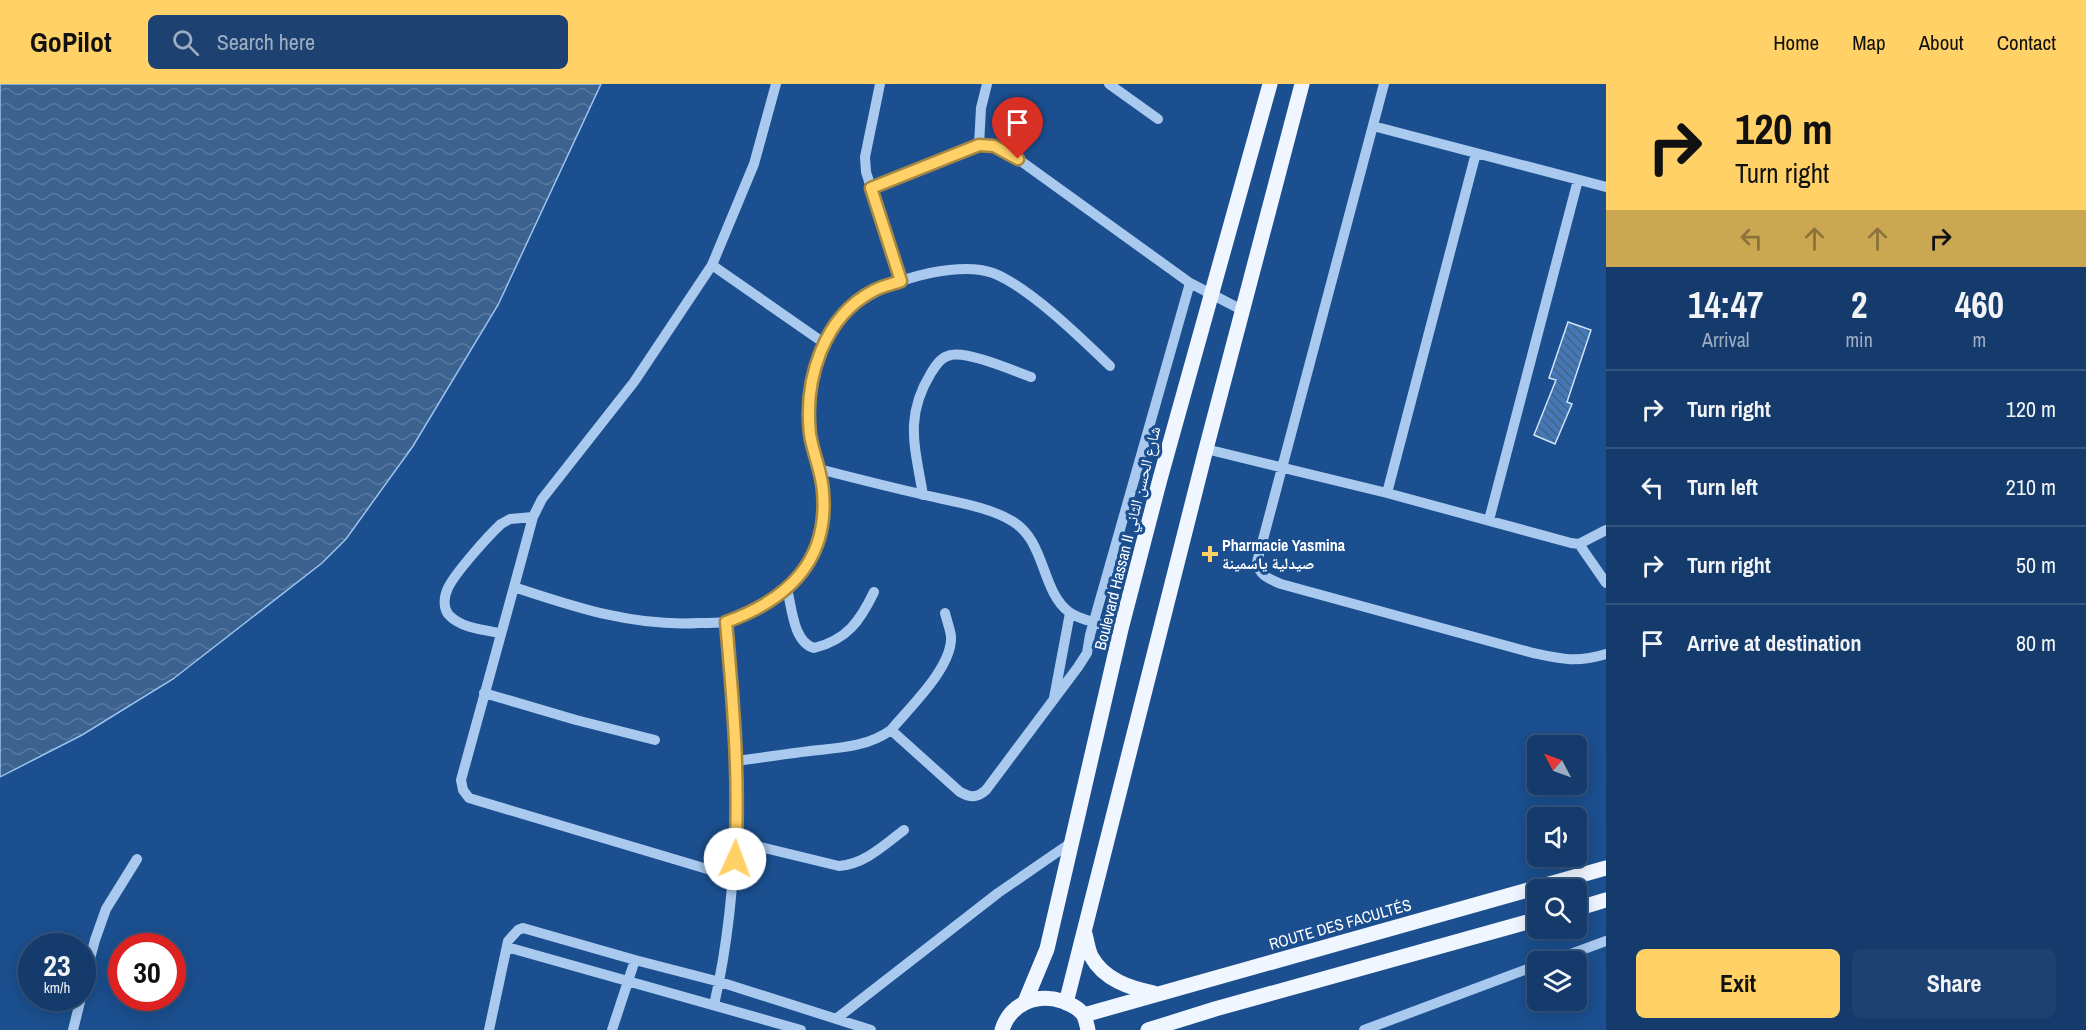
<!DOCTYPE html>
<meta charset="utf-8">
<style>
:root{--surface:#143b6b;--page:#1d4271;--text:#f1f3f6;--muted:#9dadc1;--line:#33557e;--accent:#ffd166}
body{margin:0;font-family:"Archivo Narrow","Noto Naskh Arabic",sans-serif;background:var(--page);color:var(--text);height:100vh;display:flex;flex-direction:column;font-size:22px;white-space:nowrap}
*{box-sizing:border-box;margin:0}
p{font-size:20px;color:var(--muted)}
.icon{flex:none;width:33px;height:33px;fill:none;stroke:currentColor;stroke-width:2;stroke-linecap:round;stroke-linejoin:round}
.map{position:relative;flex:1;overflow:hidden}
.drawer{display:flex;flex-direction:column;background:var(--surface);width:480px}
.drawer>*{flex:none}
.hud{background:#ffd166;color:#111;overflow:hidden}
.needle{width:39px;rotate:311deg}
.tools{position:absolute;left:1527px;top:651px;display:grid;gap:12px}
.tools a{display:grid;place-items:center;width:60px;height:60px;border-radius:9px;background:var(--surface);box-shadow:0 3px 15px #0003,0 0 0 2px var(--line);font-size:30px}
.speed{position:absolute;left:18px;top:849px;display:flex;gap:12px;font-size:30px;font-weight:700;text-align:center}
.speed>*{display:grid;place-content:center;width:78px;height:78px;border-radius:50%;background:var(--surface);box-shadow:0 3px 15px #0003,0 0 0 2px var(--line);line-height:1}
.speed small{font-size:15px;font-weight:400}
.speed .limit{border:9px solid #d22;background:#fff;color:#111}
.pin{position:absolute;display:grid;place-items:center;width:51px;height:51px;color:#fff;margin:-62px -26px;border-radius:50% 50% 50% 0;rotate:-45deg;box-shadow:0 0 6px #0007}
.pin .icon{rotate:45deg}
.me{position:absolute;width:66px;margin:-33px;rotate:2deg;stroke-linejoin:round;filter:drop-shadow(0 0 4px #0008)}
.turn{display:flex;align-items:center;gap:21px;height:126px;padding:0 30px;font-size:27px}
.turn .icon{width:78px;height:78px;stroke-width:2.5}
.turn b{display:block;font-size:42px;line-height:51px}
.lanes{display:flex;align-items:center;height:57px;padding:0 30px;background:#0003;justify-content:center;gap:30px;direction:ltr}
.lanes .off{opacity:.35}
.eta{display:flex;justify-content:space-evenly;align-items:center;height:102px;text-align:center}
.eta b{font-size:36px;font-weight:700;line-height:42px}
.button{display:flex;gap:12px;margin-top:auto;padding:12px 30px}
.button a{flex:1;height:69px;border-radius:9px;background:var(--accent);color:#111;font-size:24px;font-weight:700;line-height:69px;text-align:center}
.button a+a{background:var(--page);color:var(--text)}
ul{padding:0;list-style:none}
li{display:flex;align-items:center;gap:18px;height:78px;padding:0 30px;border-top:2px solid var(--line)}
li div{flex:1}
li b{display:block;font-size:22px}
li em{font-style:normal}
header{display:flex;align-items:center;gap:36px;box-sizing:border-box;height:84px;padding:0 30px;background:var(--accent);color:#111}
header strong{font-size:28px}
nav{display:flex;gap:33px;margin-inline-start:auto;font-size:21px}
.search{width:420px;height:54px;background:var(--page);display:flex;align-items:center;gap:15px;box-sizing:border-box;padding:0 21px;border-radius:9px;color:var(--muted);font-size:22px}
main{display:flex;flex:1;min-height:0}
.map>svg:first-child{display:block}
.water{fill:url(#water-waves);stroke:#9cc4f0;stroke-width:1.5}
.building{fill:url(#building-back-hatch);stroke:#cfe3fa;stroke-width:1.5}
.lines{fill:none;stroke-linecap:round;stroke-linejoin:round}
.minor{stroke:#a9c9ee;stroke-width:10}
.major{stroke:#f0f6ff;stroke-width:15}
.route-casing{stroke:#a68842;stroke-width:15}
.route{stroke:#ffd166;stroke-width:10}
.poi-dot{fill:#ffd166;stroke:#1b4f8f;stroke-width:2}
.labels{text-anchor:middle;stroke-width:6;stroke-linejoin:round;paint-order:stroke}
.street-label{font-size:16px;fill:#fff;stroke:#1b4f8f}
.poi-label{font-size:16px;font-weight:bold;fill:#fff;stroke:#1b4f8f;text-anchor:start}
</style>
<header>
<strong>GoPilot</strong>
<div class="search"><svg class="icon" aria-label="search" viewBox="0 0 24 24"><circle cx="10" cy="10" r="6"/><path d="M15 15l6 6"/></svg>Search here</div>
<nav><a>Home</a><a>Map</a><a>About</a><a>Contact</a></nav>
</header>
<main>
<div class="map">
<svg width="1606" height="946" viewBox="0 0 1606 946">
<defs>
<pattern id="water-waves" width="16" height="10" patternUnits="userSpaceOnUse" patternTransform="scale(1.5)"><rect width="16" height="10" fill="#3c6290"/><path d="M0 5q4-4 8 0t8 0" fill="none" stroke="#597aa1"/></pattern>
<pattern id="building-back-hatch" width="6" height="6" patternUnits="userSpaceOnUse" patternTransform="scale(1.5)"><rect width="6" height="6" fill="#4478b7"/><path d="M-1 5l2 2M0 0l6 6M5-1l2 2" fill="none" stroke="#486282"/></pattern>
</defs>
<rect width="100%" height="100%" fill="#1b4f8f"/>
<!-- water -->
<path class="water" d="M0,0h601l-103,221 -85,141 -67,93 -24,24 -149,116 -91,56 -82,42z"/>
<!-- building -->
<path class="building" d="M1568,238l23,8 -24,72 5,2 -17,40 -21,-9 22,-55 -7,-2z"/>
<g class="lines">
<!-- minor -->
<path class="minor" d="M776,0l-22,80 -42,101 -78,117 -92,117 -9,18 -19,70c61,20 119,40 185,36 9,0 18,0 27,-1 20,-5 40,-17 56,-29 24,-19 39,-48 41,-78 3,-49 -23,-88 -11,-139 14,-63 59,-90 118,-103 20,-4 44,-7 63,0 36,14 88,65 117,93
M880,0l-15,73 1,15 35,109
M1109,0l49,35
M1384,0l-127,478c2,14 13,17 24,22l252,69c28,6 44,10 73,1
M1373,42l233,61
M979,61l2,-37 6,-24
M871,104l108,-43 16,1 23,13 172,124 52,27
M712,181l112,78
M1206,365l181,44 184,50 8,1 27,-14
M819,385c35,9 70,18 106,26 28,7 62,11 87,26 34,20 29,70 57,91 12,9 38,13 52,17
M1387,409l89,-340
M923,411c-8,-48 -19,-78 8,-122 5,-8 10,-16 20,-18 17,-4 63,16 80,22
M1489,436l89,-340
M1579,460l27,39
M514,503l-53,193 2,10 6,8 265,79
M787,505c5,18 6,53 27,59 33,-8 46,-27 60,-56
M500,549c-17,-3 -40,-5 -52,-19 -5,-7 -4,-18 0,-26 7,-15 40,-52 53,-64l9,-5 23,-2
M484,609l92,27 79,20
M1054,614l16,-85
M891,646l69,62c11,6 17,6 26,-2l92,-123 9,-14 3,-18 100,-352
M735,677c25,-3 50,-7 75,-10 28,-3 58,-4 81,-21 19,-23 62,-63 60,-94 -1,-7 -4,-15 -6,-23
M736,757l103,25c26,-2 45,-21 65,-36
M507,863l294,83
M1549,878l57,-21
M82,905l13,-49 11,-31 31,-50
M714,921c29,-126 24,-256 12,-383
M836,935l162,-126 74,-51
M73,946l8,-32
M489,946l19,-89 10,-11 5,-2 112,32 85,22 151,48
M612,946l23,-70
M1364,946l174,-65"/>
<!-- major -->
<path class="major" d="M1576,825l30,-9
M1085,850c2,7 3,16 6,22 13,24 39,32 63,37
M1025,918l22,-53 74,-320 39,-150 110,-395
M1066,919l140,-554 96,-365
M1084,931l522,-147
M1002,946c8,-26 34,-37 60,-29 8,3 18,7 22,15 2,4 3,10 4,14
M1148,946l67,-21 323,-90"/>
</g>
<g class="lines">
<defs>
<path id="route" d="M735,775c5,-79 -2,-159 -9,-237 61,-22 103,-60 97,-130 -1,-20 -10,-38 -13,-58 -6,-54 13,-118 65,-144 8,-4 18,-6 26,-9l-30,-93 108,-43 15,1 24,13"/>
</defs>
<!-- route casing -->
<use href="#route" class="route-casing"/>
<!-- route -->
<use href="#route" class="route"/>
</g>
<!-- markers -->
<path class="poi-dot" d="M1207 461h6v6h6v6h-6v6h-6v-6h-6v-6h6z"/>
<g class="labels">
<!-- street labels -->
<g class="street-label">
<text transform="translate(1127 454) rotate(-76)" y="6">Boulevard Hassan II شارع الحسن الثاني</text>
<text transform="translate(1340 840) rotate(-16)" y="6">ROUTE DES FACULTÉS</text>
</g>
<!-- poi labels -->
<g class="poi-label">
<text x="1222" y="467">Pharmacie Yasmina<tspan x="1222" dy="18">صيدلية ياسمينة</tspan></text>
</g>
</g>
</svg>
<div class="tools">
<a><svg class="needle" viewBox="-14 -14 28 28"><path d="M0-13l5 13h-10z" fill="#e53935"/><path d="M0 13l5-13h-10z" fill="#9dadc1"/></svg></a>
<a><svg class="icon" aria-label="sound" viewBox="0 0 24 24"><path d="M4 9h4l5-4v14l-5-4H4zM17 9q2 3 0 6"/></svg></a>
<a><svg class="icon" aria-label="search" viewBox="0 0 24 24"><circle cx="10" cy="10" r="6"/><path d="M15 15l6 6"/></svg></a>
<a><svg class="icon" aria-label="layers" viewBox="0 0 24 24"><path d="M12 4l9 5-9 5-9-5zM3 14l9 5 9-5"/></svg></a>
</div>
<div class="speed"><div>23<small>km/h</small></div><div class="limit">30</div></div>
<div class="pin" style="left:1018px;top:75px;background:#d93025"><svg class="icon" aria-label="arrive" viewBox="0 0 24 24"><path d="M6 21V4h12l-3 4 3 4H6"/></svg></div>
<svg class="me" style="left:735px;top:775px" viewBox="-20 -20 40 40"><circle r="19" fill="#fff"/><path d="M0-13L10 11 0 6-10 11z" fill="#ffd166"/></svg>
</div>
<section class="drawer">
<div class="hud">
<div class="turn"><svg class="icon" aria-label="right" viewBox="0 0 24 24"><path d="M7 20v-9h11M14 6l5 5-5 5"/></svg><div><b>120 m</b>Turn right</div></div>
<div class="lanes"><svg class="icon off" aria-label="left" viewBox="0 0 24 24"><path d="M17 20v-9H6M10 6l-5 5 5 5"/></svg><svg class="icon off" aria-label="ahead" viewBox="0 0 24 24"><path d="M12 20V5M6 11l6-6 6 6"/></svg><svg class="icon off" aria-label="ahead" viewBox="0 0 24 24"><path d="M12 20V5M6 11l6-6 6 6"/></svg><svg class="icon" aria-label="right" viewBox="0 0 24 24"><path d="M7 20v-9h11M14 6l5 5-5 5"/></svg></div>
</div>
<div class="eta">
<div><b>14:47</b><p>Arrival</p></div>
<div><b>2</b><p>min</p></div>
<div><b>460</b><p>m</p></div>
</div>
<ul>
<li><svg class="icon" aria-label="right" viewBox="0 0 24 24"><path d="M7 20v-9h11M14 6l5 5-5 5"/></svg><div><b>Turn right</b></div><em>120 m</em></li>
<li><svg class="icon" aria-label="left" viewBox="0 0 24 24"><path d="M17 20v-9H6M10 6l-5 5 5 5"/></svg><div><b>Turn left</b></div><em>210 m</em></li>
<li><svg class="icon" aria-label="right" viewBox="0 0 24 24"><path d="M7 20v-9h11M14 6l5 5-5 5"/></svg><div><b>Turn right</b></div><em>50 m</em></li>
<li><svg class="icon" aria-label="arrive" viewBox="0 0 24 24"><path d="M6 21V4h12l-3 4 3 4H6"/></svg><div><b>Arrive at destination</b></div><em>80 m</em></li>
</ul>
<div class="button"><a>Exit</a><a>Share</a></div>
</section>
</main>
